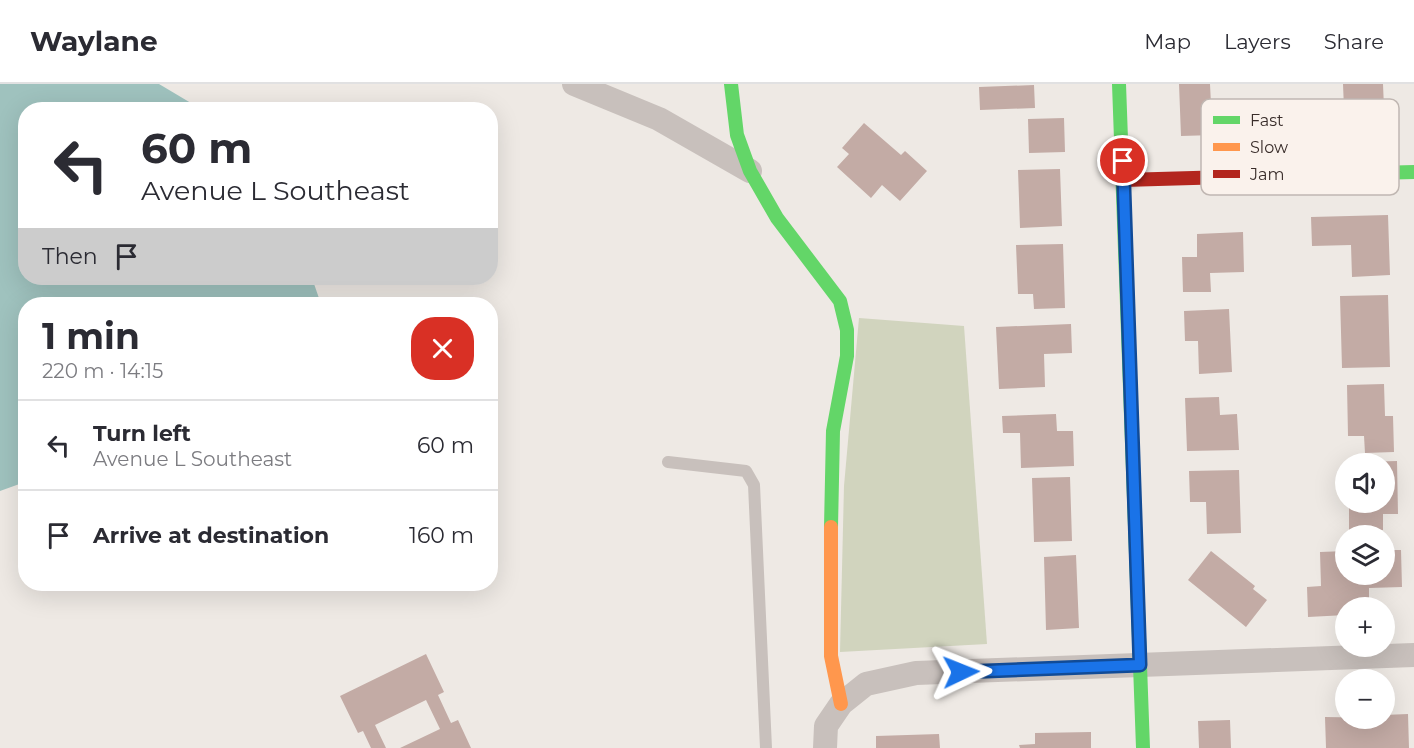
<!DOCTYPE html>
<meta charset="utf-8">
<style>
:root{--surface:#fff;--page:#f2f2f3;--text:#2b2b33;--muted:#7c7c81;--line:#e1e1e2}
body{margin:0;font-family:Montserrat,sans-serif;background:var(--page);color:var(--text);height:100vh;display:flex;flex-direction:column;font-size:22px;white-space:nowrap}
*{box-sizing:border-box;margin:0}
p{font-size:20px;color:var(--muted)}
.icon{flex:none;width:33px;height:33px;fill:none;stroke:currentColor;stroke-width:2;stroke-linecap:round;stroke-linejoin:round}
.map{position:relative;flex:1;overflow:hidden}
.side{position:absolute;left:18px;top:213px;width:480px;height:294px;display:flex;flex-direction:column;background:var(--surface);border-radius:24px;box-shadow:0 6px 24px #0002}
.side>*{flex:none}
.top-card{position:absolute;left:18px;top:18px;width:480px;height:183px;border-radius:24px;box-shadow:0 6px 24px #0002;background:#fff;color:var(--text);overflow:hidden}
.fabs{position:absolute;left:1335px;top:369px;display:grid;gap:12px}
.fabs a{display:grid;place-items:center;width:60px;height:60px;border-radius:50%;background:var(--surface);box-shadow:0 6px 24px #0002;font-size:30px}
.pin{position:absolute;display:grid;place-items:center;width:51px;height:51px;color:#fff;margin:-26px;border:3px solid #fff;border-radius:50%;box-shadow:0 2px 6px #0007}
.me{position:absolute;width:66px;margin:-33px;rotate:88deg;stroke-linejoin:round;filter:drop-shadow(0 0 4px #0008)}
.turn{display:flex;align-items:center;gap:21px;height:126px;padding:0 24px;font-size:27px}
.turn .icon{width:78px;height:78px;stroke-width:2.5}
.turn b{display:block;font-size:42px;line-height:51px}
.then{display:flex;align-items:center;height:57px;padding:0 24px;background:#0003;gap:12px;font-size:22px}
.round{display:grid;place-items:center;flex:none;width:63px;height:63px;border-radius:24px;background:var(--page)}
.head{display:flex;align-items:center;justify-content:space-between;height:102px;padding:0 24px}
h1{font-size:36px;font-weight:700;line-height:45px}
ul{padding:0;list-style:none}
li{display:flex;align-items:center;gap:18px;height:90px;padding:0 24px;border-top:2px solid var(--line)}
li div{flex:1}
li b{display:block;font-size:22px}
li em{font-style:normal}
header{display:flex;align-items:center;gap:36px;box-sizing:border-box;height:84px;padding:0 30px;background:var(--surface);border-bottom:2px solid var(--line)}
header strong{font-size:28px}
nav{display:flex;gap:33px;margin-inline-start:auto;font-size:21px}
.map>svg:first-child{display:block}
.green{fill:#d1d4be}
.water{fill:#9fc2be}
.building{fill:#c3aba5}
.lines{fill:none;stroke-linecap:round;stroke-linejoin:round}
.lane{stroke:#c8c0bc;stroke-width:12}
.street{stroke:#c8c0bc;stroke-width:24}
.fast{stroke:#63d668;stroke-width:14}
.slow{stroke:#ff974d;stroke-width:14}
.jam{stroke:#b3261e;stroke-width:14}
.route-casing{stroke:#114b97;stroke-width:15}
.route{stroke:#1a73e8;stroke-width:10}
.key{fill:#faf2ec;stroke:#c0b7b2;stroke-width:1.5}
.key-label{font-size:16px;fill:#392d2a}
</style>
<header>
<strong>Waylane</strong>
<nav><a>Map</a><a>Layers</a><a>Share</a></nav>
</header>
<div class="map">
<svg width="1414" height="664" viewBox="0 0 1414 664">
<rect width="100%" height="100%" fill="#eee9e4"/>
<!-- green -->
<path class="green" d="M859,234l105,8 23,318 -147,8 4,-166z"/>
<!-- water -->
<path class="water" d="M0,0h159l42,25 -175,1v168h286l9,26h-295l-1,178 -25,9z"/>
<!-- building -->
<path class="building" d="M1179,0h31l1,20 31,-1 1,31 -10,1 1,11 -19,1 -1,-12 -33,1z
M1343,0h40l2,48 -40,2z
M1034,1l1,23 -55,2 -1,-23z
M1064,34l1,34 -36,1 -1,-34z
M864,39l37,32 4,-4 22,20 -27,30 -18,-16 -11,13 -34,-31 12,-13 -7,-6z
M1060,85l2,57 -42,2 -2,-58z
M1388,131l2,60 -38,2 -1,-32 -39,1 -1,-29z
M1243,148l1,40 -34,1 1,19h-28l-1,-35h15v-23z
M1063,160l2,64 -31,1 -1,-15h-15l-2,-49z
M1388,211l2,72 -48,1 -2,-72z
M1229,225l3,63 -33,2 -1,-33h-13l-1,-30z
M1071,240l1,29 -28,1 1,33 -46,2 -3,-62z
M1384,300l1,32h8l1,36 -29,1 -1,-17h-16l-1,-51z
M1219,313l1,18 17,-1 2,36 -52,1 -2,-53z
M1056,330l1,17h16l1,35 -53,2 -1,-35h-17l-1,-17z
M1397,377l1,53h-15v16l-34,1v-29h35v-38l-23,-2z
M1239,386l2,63 -34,1 -1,-32h-16l-1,-31z
M1070,393l2,64 -38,1 -2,-64z
M1384,466h17l1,37 -33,1v20h-23v7l-38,2 -1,-30 14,-1 -1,-34 26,-1v23h38z
M1211,467l44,35 -2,3 14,11 -21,27 -58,-47z
M1076,471l3,73 -33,2 -2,-73z
M426,570l18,38 -6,3 13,28 7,-3 13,28h-71l40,-19 -14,-29 -51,25 11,23h-15l-8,-17 -5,2 -18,-37z
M1408,630l1,34h-83l-1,-31 59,1v-3z
M1230,636l1,28h-32l-1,-27z
M1091,648v16h-71l-1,-3 16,-1v-11z
M939,650l1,14h-64v-12z"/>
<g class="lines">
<!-- lane -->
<path class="lane" d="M668,378l78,9 8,14 12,263"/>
<!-- street -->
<path class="street" d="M574,0l85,35 91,52
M825,664l1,-22 15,-22 25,-20 50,-11 498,-18"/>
<!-- fast -->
<path class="fast" d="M731,0l6,51 13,36 27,47 63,83 7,29v26l-14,75 -2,96
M1119,0l24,664
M1336,90l78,-2"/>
<!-- slow -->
<path class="slow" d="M831,443v129l10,48"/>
<!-- jam -->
<path class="jam" d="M1123,96l213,-6"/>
</g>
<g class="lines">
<defs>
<path id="route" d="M961,588l179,-7 -17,-504"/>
</defs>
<!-- route casing -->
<use href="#route" class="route-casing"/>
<!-- route -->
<use href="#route" class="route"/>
</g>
<!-- legend -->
<rect x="1201" y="15" width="198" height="96" rx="9" class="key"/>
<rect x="1213" y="32" width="27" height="8" fill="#63d668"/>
<rect x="1213" y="59" width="27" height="8" fill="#ff974d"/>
<rect x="1213" y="86" width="27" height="8" fill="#b3261e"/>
<g class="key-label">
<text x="1250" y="42">Fast</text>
<text x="1250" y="69">Slow</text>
<text x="1250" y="96">Jam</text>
</g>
</svg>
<div class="fabs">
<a><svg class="icon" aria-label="sound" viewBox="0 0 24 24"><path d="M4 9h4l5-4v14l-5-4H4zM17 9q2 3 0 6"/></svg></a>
<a><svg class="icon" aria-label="layers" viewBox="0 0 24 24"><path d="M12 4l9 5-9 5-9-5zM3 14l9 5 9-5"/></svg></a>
<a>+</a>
<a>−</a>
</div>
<div class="pin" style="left:1123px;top:77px;background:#d93025"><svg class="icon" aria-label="arrive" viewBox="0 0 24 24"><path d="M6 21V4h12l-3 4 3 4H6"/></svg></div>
<svg class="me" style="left:961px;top:588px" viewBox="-20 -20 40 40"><path d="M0-17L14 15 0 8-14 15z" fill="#1a73e8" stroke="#fff" stroke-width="4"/></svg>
<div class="top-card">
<div class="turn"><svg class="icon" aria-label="left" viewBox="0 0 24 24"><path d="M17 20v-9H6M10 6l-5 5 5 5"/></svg><div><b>60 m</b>Avenue L Southeast</div></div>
<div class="then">Then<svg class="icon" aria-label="arrive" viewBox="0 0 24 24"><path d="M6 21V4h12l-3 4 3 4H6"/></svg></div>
</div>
<section class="side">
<div class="head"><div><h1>1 min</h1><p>220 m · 14:15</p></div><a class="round" style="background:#d93025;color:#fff"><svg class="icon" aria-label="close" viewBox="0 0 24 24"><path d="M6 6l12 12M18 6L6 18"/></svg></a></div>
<ul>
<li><svg class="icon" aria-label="left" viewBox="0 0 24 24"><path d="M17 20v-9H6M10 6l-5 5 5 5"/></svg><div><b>Turn left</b><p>Avenue L Southeast</p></div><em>60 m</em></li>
<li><svg class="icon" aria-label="arrive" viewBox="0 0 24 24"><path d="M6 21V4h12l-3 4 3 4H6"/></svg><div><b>Arrive at destination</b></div><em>160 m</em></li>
</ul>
</section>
</div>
